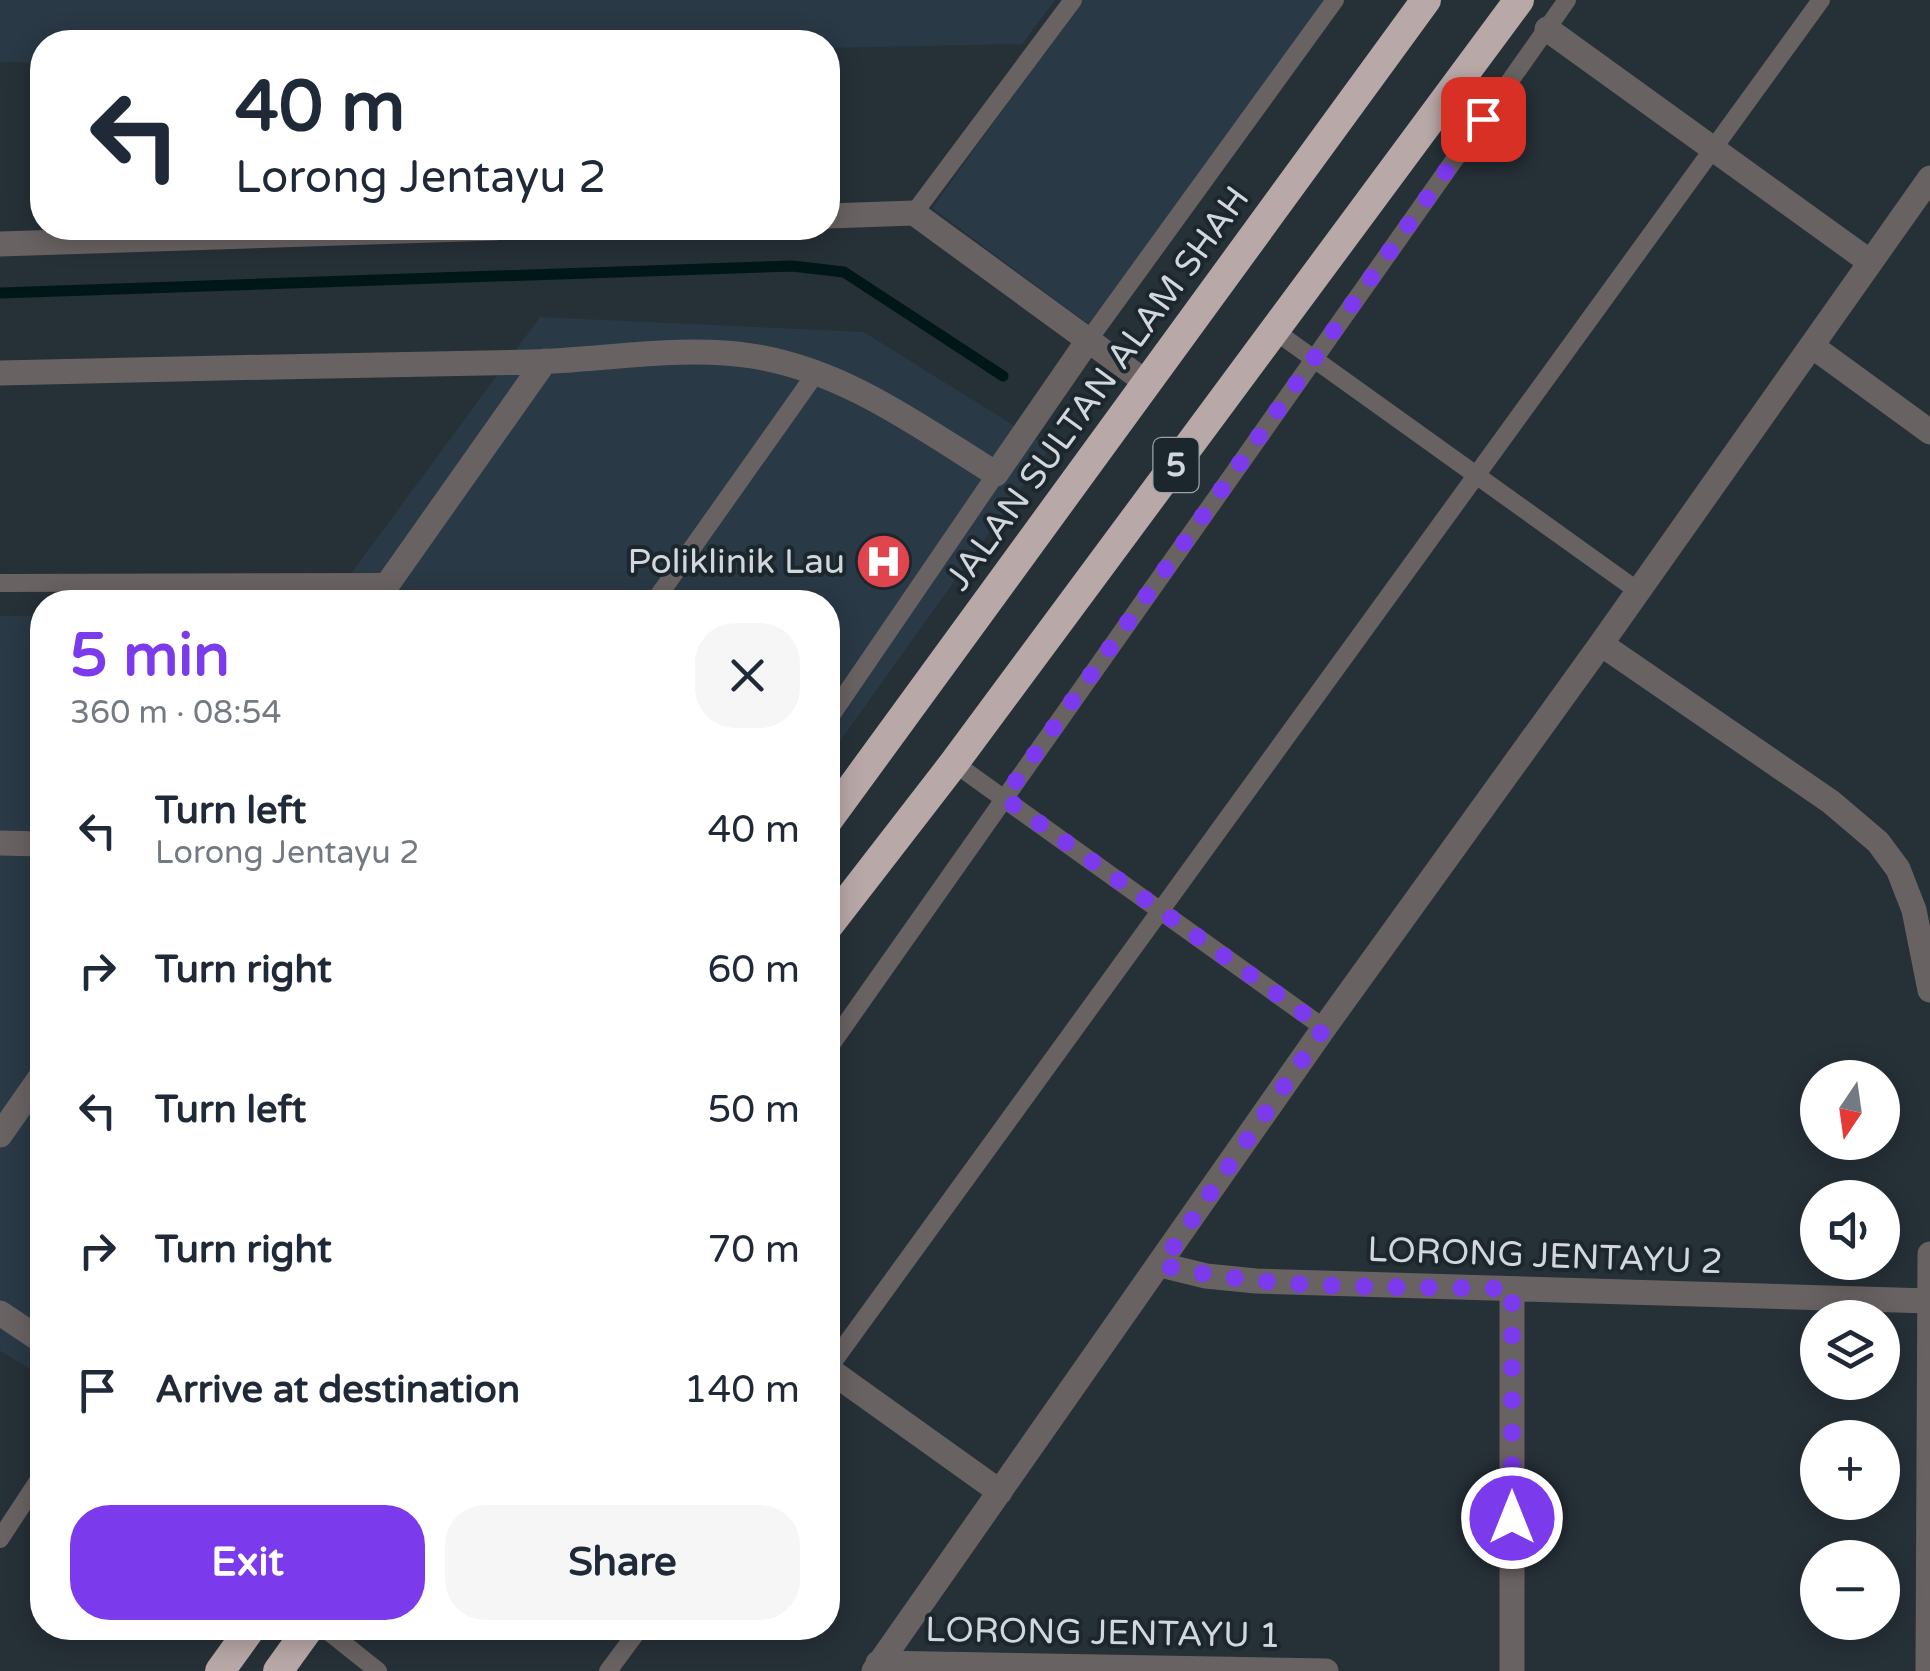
<!DOCTYPE html>
<meta charset="utf-8">
<style>
:root{--surface:#fff;--page:#f6f6f7;--text:#1f2937;--muted:#747a83;--accent:#7c3aed}
body{margin:0;font-family:"Varela Round",sans-serif;background:var(--page);color:var(--text);height:100vh;display:flex;flex-direction:column;font-size:38px;white-space:nowrap}
*{box-sizing:border-box;margin:0}
p{font-size:32px;color:var(--muted)}
.icon{flex:none;width:55px;height:55px;fill:none;stroke:currentColor;stroke-width:2;stroke-linecap:round;stroke-linejoin:round}
.map{position:relative;flex:1;overflow:hidden}
.drawer{position:absolute;left:30px;top:590px;width:810px;height:1050px;display:flex;flex-direction:column;background:var(--surface);border-radius:40px;box-shadow:0 5px 25px #0003}
.drawer>*{flex:none}
.top-card{position:absolute;left:30px;top:30px;width:810px;height:210px;border-radius:40px;box-shadow:0 5px 25px #0003;background:#fff;color:var(--text);overflow:hidden}
.needle{width:65px;rotate:193deg}
.buttons{position:absolute;left:1800px;top:1060px;display:grid;gap:20px}
.buttons a{display:grid;place-items:center;width:100px;height:100px;border-radius:50%;background:var(--surface);box-shadow:0 5px 25px #0003;font-size:50px}
.pin{position:absolute;display:grid;place-items:center;width:85px;height:85px;color:#fff;margin:-42px;border-radius:20px;box-shadow:0 5px 15px #0006}
.me{position:absolute;width:110px;margin:-55px;rotate:0deg;stroke-linejoin:round;filter:drop-shadow(0 0 8px #0008)}
.turn{display:flex;align-items:center;gap:35px;height:210px;padding:0 40px;font-size:45px}
.turn .icon{width:130px;height:130px;stroke-width:2.5}
.turn b{display:block;font-size:70px;line-height:85px}
.round{display:grid;place-items:center;flex:none;width:105px;height:105px;border-radius:40px;background:var(--page)}
.headline{display:flex;align-items:center;justify-content:space-between;height:170px;padding:0 40px}
h1{font-size:60px;font-weight:700;line-height:75px;color:var(--accent)}
.action{display:flex;gap:20px;margin-top:auto;padding:20px 40px}
.action a{flex:1;height:115px;border-radius:40px;background:var(--accent);color:#fff;font-size:40px;font-weight:700;line-height:115px;text-align:center}
.action a+a{background:var(--page);color:var(--text)}
ul{padding:0;list-style:none}
li{display:flex;align-items:center;gap:30px;height:140px;padding:0 40px}
li div{flex:1}
li b{display:block;font-size:38px}
li em{font-style:normal}
.map>svg:first-child{display:block}
.built{fill:#293945}
.lines{fill:none;stroke-linecap:round;stroke-linejoin:round}
.stream{stroke:#001718;stroke-width:11}
.lane{stroke:#696262;stroke-width:18}
.street{stroke:#696262;stroke-width:25}
.highway{stroke:#b9a8a8;stroke-width:30}
.route{stroke:#7c3aed;stroke-width:18;stroke-dasharray:0 32.4}
.labels{text-anchor:middle;stroke-width:8;stroke-linejoin:round;paint-order:stroke}
.shield{fill:#1c262d;stroke:#9ba2a8;stroke-width:2.5}
.shield-label{font-size:32px;font-weight:bold;fill:#d1d7dc}
.street-label{font-size:35px;fill:#d1d7dc;stroke:#1c262d}
.poi-label{font-size:35px;fill:#d1d7dc;stroke:#1c262d;text-anchor:end}
</style>
<div class="map">
<svg width="1930" height="1671" viewBox="0 0 1930 1671">
<rect width="100%" height="100%" fill="#263037"/>
<!-- built -->
<path class="built" d="M0,0h1055l-33,44 -194,4v-6h-786v20h-42z
M1082,0h250l-244,324 -156,-116z
M540,317l324,15 186,116 -222,310v-156h-498z
M0,616h42v760l-42,-25z"/>
<g class="lines">
<!-- stream -->
<path class="stream" d="M0,293l792,-27 52,6 159,104"/>
<!-- lane -->
<path class="lane" d="M914,213l159,-213
M1275,331l363,260
M1087,342l248,-342
M0,583l389,-1
M654,602l162,-229
M828,720l168,-246
M954,763l370,265
M828,1049l739,-1049
M828,1369l993,-1369
M0,1539l42,-64
M324,1628l54,43
M608,1671l32,-43"/>
<!-- street -->
<path class="street" d="M1547,29l323,233
M828,216l86,-3 233,170
M0,244l495,-16
M1812,346l118,86
M0,373c177,-4 355,-8 532,-11 71,-2 150,-17 220,-6 92,14 167,70 244,118l91,-132
M375,602l170,-241
M1601,644l230,158 47,40 20,27 16,41 16,80
M0,843l42,1
M0,1135l42,-60
M1161,1265l45,11 50,5 674,20
M0,1313l42,28
M828,1369l172,123
M878,1663l448,8
M874,1671l450,-643 277,-384 329,-466
M1512,1671v-382
M1928,1671l2,-417"/>
<!-- highway -->
<path class="highway" d="M828,820l598,-820
M828,926l126,-163 565,-763
M220,1671l31,-43
M278,1671l31,-43"/>
</g>
<g class="lines">
<!-- route -->
<path class="route" d="M1483,119l-479,679 320,230 -163,237c114,27 235,20 351,24v229"/>
</g>
<!-- icons -->
<defs>
<symbol id="hospital-disc" viewBox="-11 -11 22 22"><circle r="9.5" fill="#e0444e" stroke="#1c262d"/><path d="M-5-5h3v3.5h4V-5h3V5h-3V1.5h-4V5h-3Z" fill="#fff"/></symbol>
</defs>
<g fill-rule="evenodd">
<use href="#hospital-disc" x="852" y="530" width="63" height="63"/>
</g>
<g class="labels">
<!-- shield labels -->
<rect class="shield" x="1153.5" y="438" width="45" height="54" rx="8"/>
<g class="shield-label">
<text x="1176" y="476">5</text>
</g>
<!-- street labels -->
<g class="street-label">
<text transform="translate(1097 388) rotate(-54)" y="12">JALAN SULTAN ALAM SHAH</text>
<text transform="translate(1545 1255) rotate(2)" y="12">LORONG JENTAYU 2</text>
<text transform="translate(1103 1632) rotate(1)" y="12">LORONG JENTAYU 1</text>
</g>
<!-- poi labels -->
<g class="poi-label">
<text x="845" y="573">Poliklinik Lau</text>
</g>
</g>
</svg>
<div class="buttons">
<a><svg class="needle" viewBox="-14 -14 28 28"><path d="M0-13l5 13h-10z" fill="#e53935"/><path d="M0 13l5-13h-10z" fill="#747a83"/></svg></a>
<a><svg class="icon" aria-label="sound" viewBox="0 0 24 24"><path d="M4 9h4l5-4v14l-5-4H4zM17 9q2 3 0 6"/></svg></a>
<a><svg class="icon" aria-label="layers" viewBox="0 0 24 24"><path d="M12 4l9 5-9 5-9-5zM3 14l9 5 9-5"/></svg></a>
<a>+</a>
<a>−</a>
</div>
<div class="pin" style="left:1483px;top:119px;background:#d93025"><svg class="icon" aria-label="arrive" viewBox="0 0 24 24"><path d="M6 21V4h12l-3 4 3 4H6"/></svg></div>
<svg class="me" style="left:1512px;top:1518px" viewBox="-20 -20 40 40"><circle r="17" fill="#7c3aed" stroke="#fff" stroke-width="3"/><path d="M0-11L8 9 0 5-8 9z" fill="#fff"/></svg>
<div class="top-card">
<div class="turn"><svg class="icon" aria-label="left" viewBox="0 0 24 24"><path d="M17 20v-9H6M10 6l-5 5 5 5"/></svg><div><b>40 m</b>Lorong Jentayu 2</div></div>
</div>
<section class="drawer">
<div class="headline"><div><h1>5 min</h1><p>360 m · 08:54</p></div><a class="round"><svg class="icon" aria-label="close" viewBox="0 0 24 24"><path d="M6 6l12 12M18 6L6 18"/></svg></a></div>
<ul>
<li><svg class="icon" aria-label="left" viewBox="0 0 24 24"><path d="M17 20v-9H6M10 6l-5 5 5 5"/></svg><div><b>Turn left</b><p>Lorong Jentayu 2</p></div><em>40 m</em></li>
<li><svg class="icon" aria-label="right" viewBox="0 0 24 24"><path d="M7 20v-9h11M14 6l5 5-5 5"/></svg><div><b>Turn right</b></div><em>60 m</em></li>
<li><svg class="icon" aria-label="left" viewBox="0 0 24 24"><path d="M17 20v-9H6M10 6l-5 5 5 5"/></svg><div><b>Turn left</b></div><em>50 m</em></li>
<li><svg class="icon" aria-label="right" viewBox="0 0 24 24"><path d="M7 20v-9h11M14 6l5 5-5 5"/></svg><div><b>Turn right</b></div><em>70 m</em></li>
<li><svg class="icon" aria-label="arrive" viewBox="0 0 24 24"><path d="M6 21V4h12l-3 4 3 4H6"/></svg><div><b>Arrive at destination</b></div><em>140 m</em></li>
</ul>
<div class="action"><a>Exit</a><a>Share</a></div>
</section>
</div>
